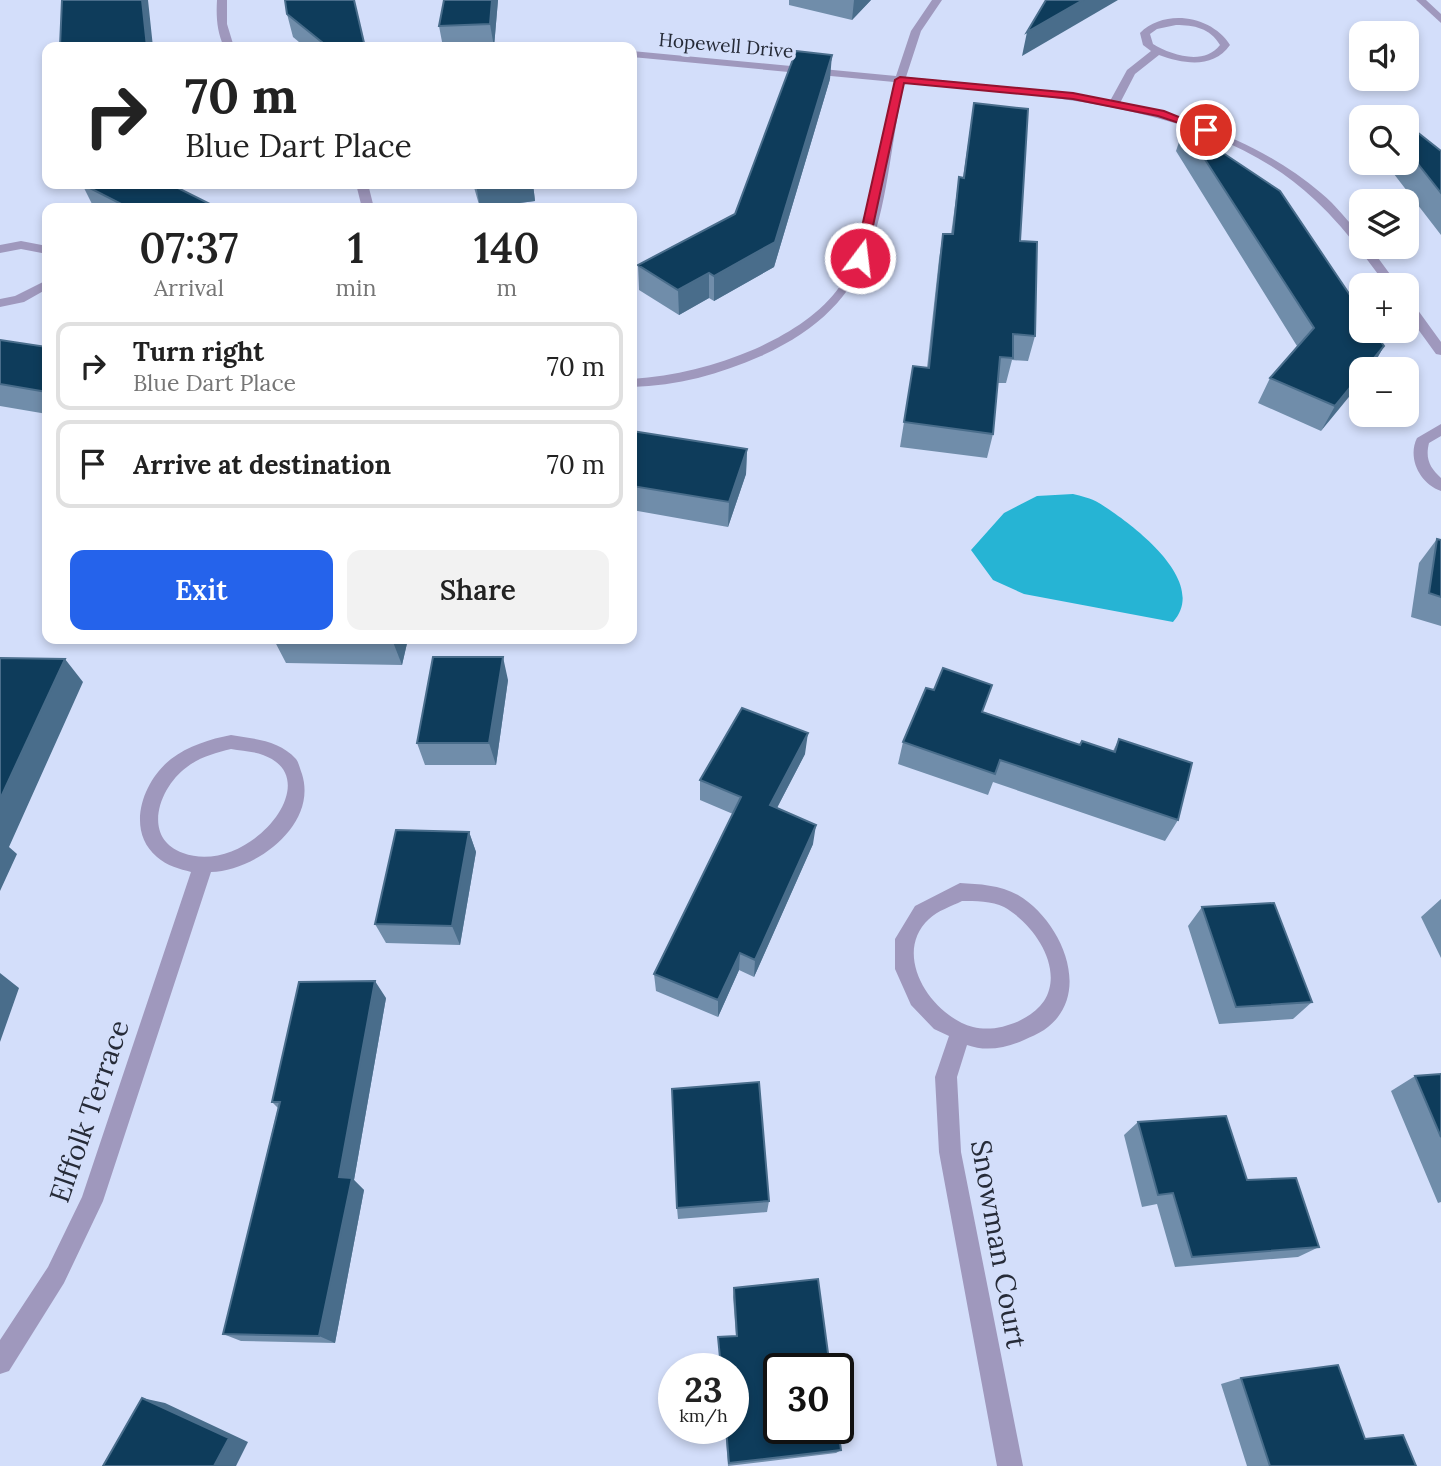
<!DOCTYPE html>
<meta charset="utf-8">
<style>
:root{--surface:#fff;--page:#f2f2f2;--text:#222;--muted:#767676;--line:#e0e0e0;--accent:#2563eb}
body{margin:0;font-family:Lora,serif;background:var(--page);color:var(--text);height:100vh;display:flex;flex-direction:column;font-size:26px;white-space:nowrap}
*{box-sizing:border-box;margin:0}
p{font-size:23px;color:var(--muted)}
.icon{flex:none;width:38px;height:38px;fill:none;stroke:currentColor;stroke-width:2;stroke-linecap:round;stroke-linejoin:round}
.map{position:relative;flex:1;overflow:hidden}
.sheet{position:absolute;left:42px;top:203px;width:595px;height:441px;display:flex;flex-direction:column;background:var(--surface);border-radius:14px;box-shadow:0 4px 10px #0003}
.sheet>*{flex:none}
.guide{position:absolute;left:42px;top:42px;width:595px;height:147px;border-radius:14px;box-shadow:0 4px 10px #0003;background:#fff;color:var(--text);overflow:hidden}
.tools{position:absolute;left:1349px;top:21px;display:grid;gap:14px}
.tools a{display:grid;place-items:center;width:70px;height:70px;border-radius:14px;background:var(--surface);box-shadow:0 4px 10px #0003;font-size:35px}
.speed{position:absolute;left:658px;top:1353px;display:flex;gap:14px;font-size:35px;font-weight:700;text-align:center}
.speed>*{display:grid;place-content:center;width:91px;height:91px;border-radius:50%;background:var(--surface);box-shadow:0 4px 10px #0003;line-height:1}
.speed small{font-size:18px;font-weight:400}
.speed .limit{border:4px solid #111;border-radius:10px;background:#fff;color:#111}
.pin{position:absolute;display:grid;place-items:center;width:60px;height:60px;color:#fff;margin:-30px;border:4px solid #fff;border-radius:50%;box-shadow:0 2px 7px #0007}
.me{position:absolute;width:77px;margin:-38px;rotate:15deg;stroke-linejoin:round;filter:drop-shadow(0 0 5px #0008)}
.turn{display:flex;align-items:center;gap:24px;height:147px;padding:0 28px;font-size:32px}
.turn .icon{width:91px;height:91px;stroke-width:2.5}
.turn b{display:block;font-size:49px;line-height:60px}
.eta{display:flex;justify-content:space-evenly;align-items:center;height:119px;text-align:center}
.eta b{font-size:42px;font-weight:600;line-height:49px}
.button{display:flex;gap:14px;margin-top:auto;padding:14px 28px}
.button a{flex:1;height:80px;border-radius:14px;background:var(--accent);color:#fff;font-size:28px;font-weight:600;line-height:80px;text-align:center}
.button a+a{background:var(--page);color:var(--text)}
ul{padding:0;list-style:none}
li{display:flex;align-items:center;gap:21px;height:88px;margin:0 14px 10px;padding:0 14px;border:4px solid var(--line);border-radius:14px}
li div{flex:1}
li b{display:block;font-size:26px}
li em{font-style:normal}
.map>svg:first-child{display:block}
.water{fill:#26b4d4}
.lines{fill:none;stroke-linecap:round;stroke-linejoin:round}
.minor{fill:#9f98bd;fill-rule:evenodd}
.tertiary{fill:#9f98bd;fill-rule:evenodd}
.wall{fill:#708daa}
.shaded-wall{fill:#496d8b}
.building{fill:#0e3c5b;stroke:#496d8b;stroke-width:2}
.route{fill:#e11d48;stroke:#92132f;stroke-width:2}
.labels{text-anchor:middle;stroke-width:7;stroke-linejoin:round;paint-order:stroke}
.far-street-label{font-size:19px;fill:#262b38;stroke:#d3defa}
.near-street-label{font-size:28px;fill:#262b38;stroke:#d3defa}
</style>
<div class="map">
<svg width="1441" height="1466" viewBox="0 0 1441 1466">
<rect width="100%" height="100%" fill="#d3defa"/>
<!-- water -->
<path class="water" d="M1073,494c8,2 18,4 26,9 32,20 111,78 74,119l-149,-28 -31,-14 -22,-30 33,-37 33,-17z"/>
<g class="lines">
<!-- minor -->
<path class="minor" d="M217,0h10v24l7,23h-10c-7,-15 -8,-30 -7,-47z
M932,0h10l-21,31 -15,46 125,12 79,12 17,-31 24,-19 -8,-6 -3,-12c25,-25 72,-17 90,12 -17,24 -46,19 -71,10l-24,19 -15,29c73,16 143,41 201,90 15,12 27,29 41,43v11h8l28,38h-12c-22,-30 -44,-60 -71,-85 -103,-98 -277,-105 -411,-117 -26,121 -12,214 -143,273 -41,18 -84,30 -129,31v-8c43,-3 83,-13 123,-30 31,-14 65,-34 85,-63 35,-51 40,-143 54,-204l-262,-25v-6l264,25 15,-45zM1176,25c18,0 34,3 44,20 -16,21 -49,10 -67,-1l-3,-10 7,-5z
M356,184h12l6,24h-12z
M21,241l26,5v8l-26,-5 -21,4v-8z
M47,280v9l-23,13 -24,5v-8l15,-3z
M1407,301l5,1 29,40v13l-5,-1 -29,-40z
M1441,424v12l-12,7c-4,16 1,25 12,35v13c-21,-7 -34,-33 -24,-53z
M231,735c23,4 48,5 65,24 3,4 4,10 6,15 16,51 -47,97 -91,98l-108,329 -39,82 -55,88 -9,3v-34l48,-73 34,-70 109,-325c-11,-3 -24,-6 -34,-15 -32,-27 -14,-76 14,-98 17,-13 39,-20 60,-24zM231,749c10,2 22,2 32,6 67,24 -16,122 -80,98 -42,-15 -24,-66 4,-86 13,-10 28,-14 44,-18z
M960,883c19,1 40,2 58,12 43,25 77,100 26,135 -6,4 -14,7 -20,10 -18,8 -38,12 -57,5l-10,32 4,75 62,314h-26l-58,-314 -4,-75 14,-41 -15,-7 -23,-24 -16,-36v-30l20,-33zM962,901c13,0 30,0 42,6 29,16 61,61 40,94 -6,9 -15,15 -25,20 -14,6 -30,10 -46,6 -42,-11 -82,-73 -44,-108 8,-8 23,-13 33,-18z"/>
<!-- tertiary -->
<path class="tertiary" d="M1416,0h10l15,14v9z"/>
</g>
<!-- wall -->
<path class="wall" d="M444,0h54l-4,47h-51l-4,-21z
M789,0h82l-19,20 -63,-15z
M287,14l78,33h-60l-12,-10z
M830,79l-56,188 -60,34 -5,-3 -30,17 -40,-25 -1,-25 97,-51z
M974,103l46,138 15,95 -7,25 -16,-1 -6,23h-8l-5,51 -6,24 -87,-11 13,-81 14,2 12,-109 4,-25h8l8,-57 4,1z
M1184,127l200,219 -13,23h-9l-41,62 -63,-28 12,-25 27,-32 -121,-195z
M1407,133l34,18v84l-54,-70 1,-2h19z
M82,184l135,24h-123z
M473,184h60l2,17 -55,7z
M0,340l47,7v67l-47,-8z
M632,431l115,18 -1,25 -18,53 -96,-17z
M1437,539l4,1v86l-30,-9 8,-54z
M205,639h203l-6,26 -116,-2 -12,-23z
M508,680l-12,85h-71l-8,-22z
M984,712l96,33 33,6 6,-12 59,81 -13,21 -172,-59 -5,13 -90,-31 5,-22z
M805,754l-28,54 36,36 -59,133 -15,-7 -21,47 -62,-26 -2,-17 79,-160 -33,-14v-20z
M469,832l7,20 -16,93 -74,-2 -11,-19z
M1441,899v59l-20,-41z
M1202,907l110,95 -19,17 -74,5 -31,-98z
M386,998l-32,182 10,10 -29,153 -94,-2 -18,-7 55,-226 -6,-6z
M1441,1074v128l-3,1 -47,-112 24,-15z
M1138,1122l109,58 72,67 -21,10 -123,10 -18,-63 -15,3 -18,-72z
M769,1201l-2,11 -89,7 -1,-11z
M734,1288l107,162 -5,3 -108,13 -3,-38 11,-92 -3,-39z
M1241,1378l124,61 51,27h-169l-26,-82z"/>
<!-- shaded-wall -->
<path class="shaded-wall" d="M142,0h6l5,47h-6z
M492,0h6l-4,47 -4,-23z
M854,0h17l-19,20z
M1083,0h35l-96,56 5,-24z
M832,55l-2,24 -56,188 -60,34v-25z
M476,184h57l2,17 -55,7z
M709,273v25l-30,17 -1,-25z
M1384,346l-13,23h-6z
M1362,373v8l-41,50 14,-25z
M747,449l-1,25 -18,53 1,-25z
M394,639h14l-6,26 -9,-23z
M503,657l5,23 -12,85 -7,-22z
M65,659l18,23 -74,165 8,7 -17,37v-92z
M808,733l-3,21 -37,71 2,-20z
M816,825l-3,19 -59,133 1,-17z
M469,832l7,20 -16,93 -8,-19z
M740,953l-1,17 -21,47v-17z
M0,973l19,15 -19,54z
M375,981l11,17 -32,182 10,10 -29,153 -16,-7 20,-159z
M142,1398l23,5 83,39 -12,24h-22z"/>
<!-- building -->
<path class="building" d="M62,0h80l5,47h-87z
M285,0h69l11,47h-37l-41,-33z
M444,0h48l-2,24 -51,2z
M1046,0h37l-56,32z
M796,51l36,4 -57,187 -61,34 -5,-3 -31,17 -40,-25 97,-51z
M974,103l54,6 -8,132 17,1 -2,94 -22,-2v24l-13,-1 -7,77 -89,-12 9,-56 16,2 14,-134h10l6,-57 5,1z
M1184,127l96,64 82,122v18h11l11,15 -19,23h-3v4l-27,33 -65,-28 44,-50z
M1412,128l29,23v42l-34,-43v-17z
M82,184h88l46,23 -1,1h-86z
M0,340l47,7v45l-47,-8z
M632,431l115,18 -18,53 -97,-16z
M1437,539l4,1v57l-12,-4z
M274,639h120l-1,3z
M433,657h70l-14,86h-72z
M0,658l65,1 -65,140z
M943,668l49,17 -10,27 98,33 2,-4 33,11 4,-13 73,24 -14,57 -178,-60 -5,14 -92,-32 23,-54 8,2z
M742,708l66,25 -38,72 46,20 -61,135 -15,-7 -22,47 -64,-26 87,-177 -41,-17z
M396,830l73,2 -17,94 -77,-2z
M1274,903l38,99 -76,5 -34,-100z
M375,981l-36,196 13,1 -33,158 -96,-2 57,-232h-8l27,-120z
M1441,1074v63l-26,-61z
M759,1082l10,119 -92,7 -5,-119z
M1226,1116l21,64 49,-2 23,69 -127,10 -19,-64 -15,2 -20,-73z
M818,1279l12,89h-51v60h59l3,22 -112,13 -3,-35h7v-60h-12l-3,-31 19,-1 -3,-48z
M1338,1365l27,74 38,-4 13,31h-146l-29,-88z
M142,1398l87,40 -15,28h-111z"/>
<!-- route -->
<path class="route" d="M900,77l173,16 91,18 47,19 -5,2 -48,-16 -85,-17 -169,-16 -38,175 -6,3 -5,-3 40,-178z"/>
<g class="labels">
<!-- far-street labels -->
<g class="far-street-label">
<text transform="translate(726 45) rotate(5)" y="7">Hopewell Drive</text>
</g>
<!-- near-street labels -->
<g class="near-street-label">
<text transform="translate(89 1111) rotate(-71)" y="10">Elffolk Terrace</text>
<text transform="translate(999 1244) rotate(80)" y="10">Snowman Court</text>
</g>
</g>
</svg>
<div class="tools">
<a><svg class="icon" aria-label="sound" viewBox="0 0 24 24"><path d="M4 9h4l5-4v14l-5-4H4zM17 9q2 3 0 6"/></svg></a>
<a><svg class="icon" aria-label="search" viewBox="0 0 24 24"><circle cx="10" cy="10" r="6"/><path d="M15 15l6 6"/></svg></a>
<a><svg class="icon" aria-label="layers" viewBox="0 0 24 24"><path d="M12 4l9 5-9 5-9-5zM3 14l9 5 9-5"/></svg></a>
<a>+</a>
<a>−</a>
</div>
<div class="speed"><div>23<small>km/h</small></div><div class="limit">30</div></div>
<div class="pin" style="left:1206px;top:130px;background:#d93025"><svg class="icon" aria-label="arrive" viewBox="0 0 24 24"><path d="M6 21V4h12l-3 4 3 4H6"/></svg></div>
<svg class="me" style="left:860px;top:258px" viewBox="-20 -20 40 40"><circle r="17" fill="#e11d48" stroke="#fff" stroke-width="3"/><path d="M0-11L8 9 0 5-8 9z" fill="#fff"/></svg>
<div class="guide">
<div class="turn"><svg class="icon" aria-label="right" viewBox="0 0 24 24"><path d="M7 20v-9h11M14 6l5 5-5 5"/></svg><div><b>70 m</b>Blue Dart Place</div></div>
</div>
<section class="sheet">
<div class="eta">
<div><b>07:37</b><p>Arrival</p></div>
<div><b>1</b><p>min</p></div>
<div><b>140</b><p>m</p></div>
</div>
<ul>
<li><svg class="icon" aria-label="right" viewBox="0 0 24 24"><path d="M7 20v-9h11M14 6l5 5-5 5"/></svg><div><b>Turn right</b><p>Blue Dart Place</p></div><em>70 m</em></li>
<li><svg class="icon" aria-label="arrive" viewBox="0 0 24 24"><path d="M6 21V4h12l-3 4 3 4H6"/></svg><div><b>Arrive at destination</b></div><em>70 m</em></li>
</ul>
<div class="button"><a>Exit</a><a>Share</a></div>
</section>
</div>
